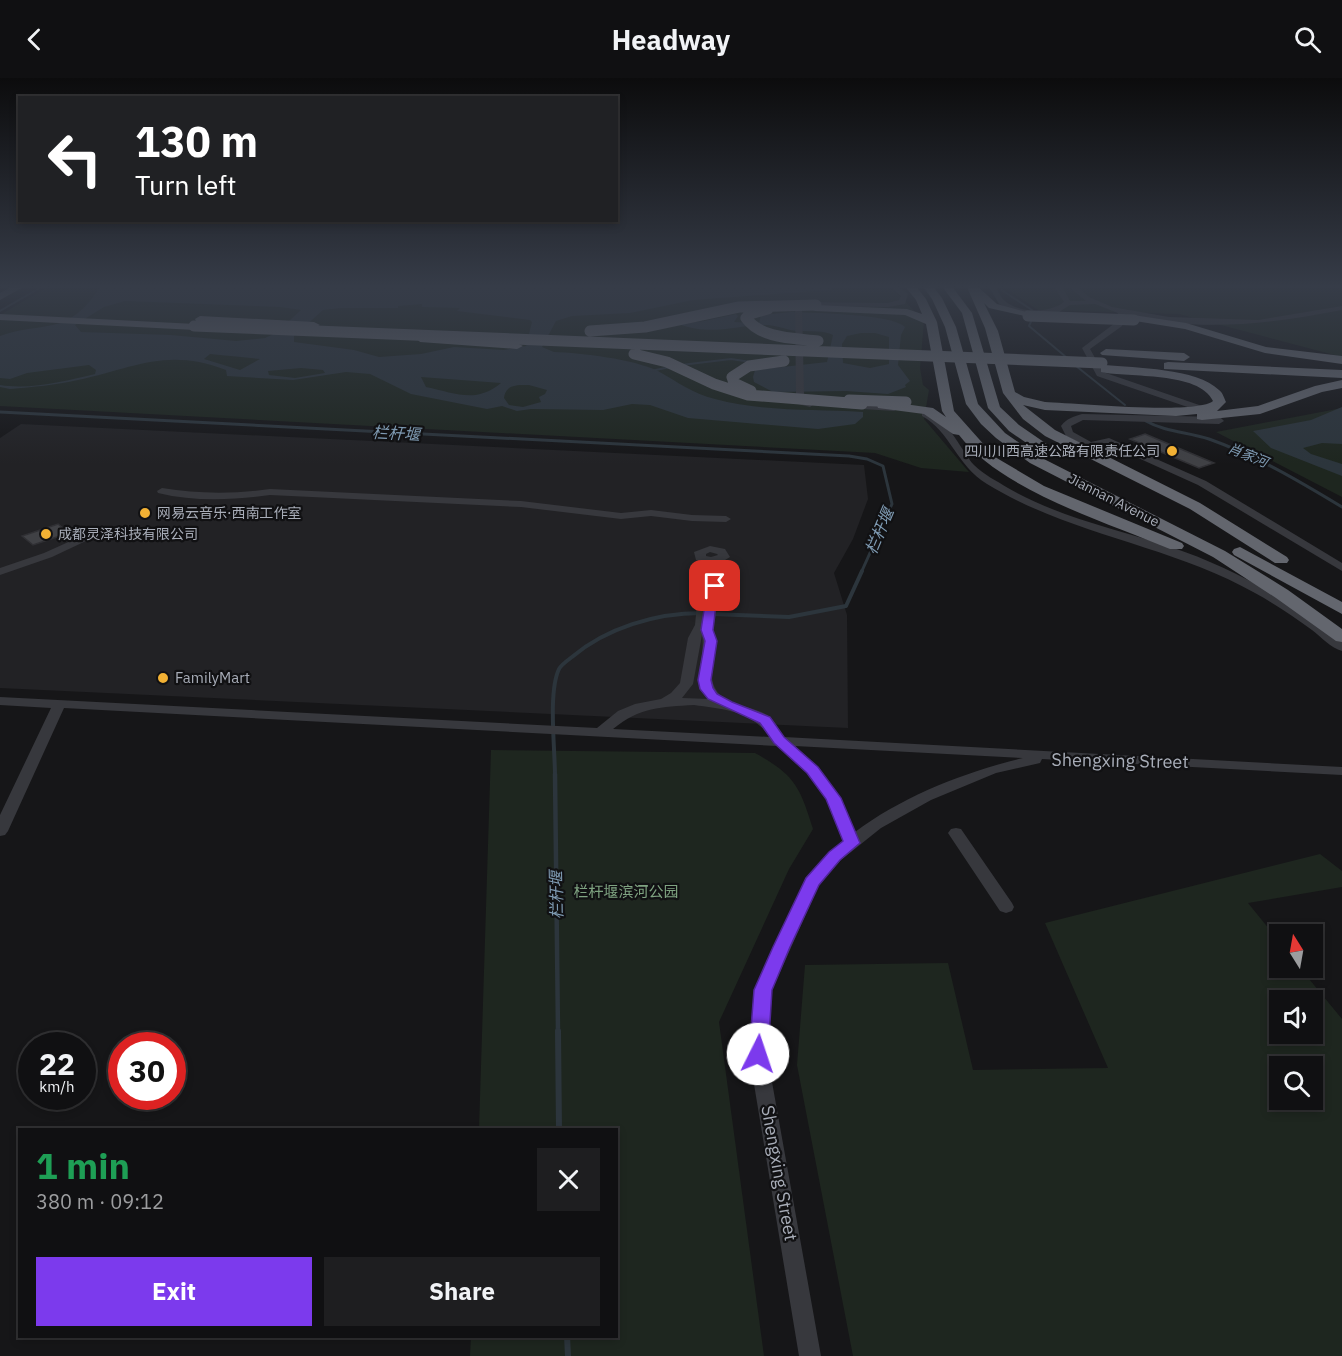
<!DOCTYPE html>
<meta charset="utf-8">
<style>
:root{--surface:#101012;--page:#1e1e20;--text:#f1f3f6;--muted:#9c9d9f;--line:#303032;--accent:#7c3aed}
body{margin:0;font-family:"IBM Plex Sans","Noto Sans SC",sans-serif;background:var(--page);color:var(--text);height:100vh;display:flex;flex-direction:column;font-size:22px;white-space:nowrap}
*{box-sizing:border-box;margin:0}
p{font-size:20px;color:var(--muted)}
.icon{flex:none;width:33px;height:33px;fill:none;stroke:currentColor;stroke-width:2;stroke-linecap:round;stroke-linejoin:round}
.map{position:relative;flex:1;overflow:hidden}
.details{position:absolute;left:18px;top:1050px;width:600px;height:210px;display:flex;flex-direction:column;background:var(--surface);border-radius:0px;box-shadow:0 3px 9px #0003,0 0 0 2px var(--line)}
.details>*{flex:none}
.top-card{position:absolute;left:18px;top:18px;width:600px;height:126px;border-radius:0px;box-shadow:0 3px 9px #0003,0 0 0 2px var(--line);background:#202124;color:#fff;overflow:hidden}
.needle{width:39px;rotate:349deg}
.fabs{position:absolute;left:1269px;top:846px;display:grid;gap:12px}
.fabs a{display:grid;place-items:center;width:54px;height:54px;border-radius:0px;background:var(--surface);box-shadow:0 3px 9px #0003,0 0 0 2px var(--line);font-size:30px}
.speed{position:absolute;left:18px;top:954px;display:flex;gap:12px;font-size:30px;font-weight:700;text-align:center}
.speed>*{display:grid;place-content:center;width:78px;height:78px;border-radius:50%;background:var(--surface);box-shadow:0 3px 9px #0003,0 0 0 2px var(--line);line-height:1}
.speed small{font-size:15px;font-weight:400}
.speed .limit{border:9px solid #d22;background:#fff;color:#111}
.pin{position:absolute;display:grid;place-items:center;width:51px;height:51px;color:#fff;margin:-26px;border-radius:12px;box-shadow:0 3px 9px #0006}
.me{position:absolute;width:66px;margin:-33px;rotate:4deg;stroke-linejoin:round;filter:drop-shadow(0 0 4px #0008)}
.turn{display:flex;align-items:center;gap:21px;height:126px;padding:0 18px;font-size:27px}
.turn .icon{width:78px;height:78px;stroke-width:2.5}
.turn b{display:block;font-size:42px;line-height:51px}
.round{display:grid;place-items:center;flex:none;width:63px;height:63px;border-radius:0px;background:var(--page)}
.summary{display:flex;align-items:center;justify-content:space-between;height:102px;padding:0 18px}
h1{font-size:36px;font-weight:700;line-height:45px;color:#1e9e55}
.primary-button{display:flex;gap:12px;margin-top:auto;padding:12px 18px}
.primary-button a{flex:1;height:69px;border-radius:0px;background:var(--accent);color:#fff;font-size:24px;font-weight:700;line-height:69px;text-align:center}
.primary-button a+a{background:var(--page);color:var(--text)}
header{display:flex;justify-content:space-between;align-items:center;height:78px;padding:0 18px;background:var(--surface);font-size:27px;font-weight:700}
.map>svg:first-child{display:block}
.built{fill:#222225}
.green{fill:#1e261f;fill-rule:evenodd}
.water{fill:#2c353c;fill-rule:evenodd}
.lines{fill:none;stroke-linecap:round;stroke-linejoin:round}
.stream-far4{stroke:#2c353c;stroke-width:2}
.stream-far3{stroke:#2c353c;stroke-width:3}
.stream-far2{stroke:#2c353c;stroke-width:4}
.stream-far1{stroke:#2c353c;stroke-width:4.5}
.stream{stroke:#2c353c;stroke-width:6}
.building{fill:#404145;stroke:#303034;stroke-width:1.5}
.minor{fill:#37383d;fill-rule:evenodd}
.major{fill:#53555c;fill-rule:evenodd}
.highway{fill:#63666e;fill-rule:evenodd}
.highway-bridge{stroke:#63666e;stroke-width:11}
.route{fill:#7c3aed;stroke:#51269a;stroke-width:1.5}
.poi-dot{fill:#f2b134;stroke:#111113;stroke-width:2}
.labels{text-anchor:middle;stroke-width:4.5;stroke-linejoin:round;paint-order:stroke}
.far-poi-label{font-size:14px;fill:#a8adb8;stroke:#111113;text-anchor:start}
.far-water-label{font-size:14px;font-style:italic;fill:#7f9bb3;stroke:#111113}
.far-street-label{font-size:14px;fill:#a8adb8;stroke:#111113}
.poi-label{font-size:15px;fill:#a8adb8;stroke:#111113;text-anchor:start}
.park-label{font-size:15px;fill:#7fa381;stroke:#111113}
.water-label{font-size:16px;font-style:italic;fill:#7f9bb3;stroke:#111113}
.near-street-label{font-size:18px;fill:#a8adb8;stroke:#111113}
</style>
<header><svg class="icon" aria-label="back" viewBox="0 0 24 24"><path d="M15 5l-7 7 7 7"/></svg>Headway<svg class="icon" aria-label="search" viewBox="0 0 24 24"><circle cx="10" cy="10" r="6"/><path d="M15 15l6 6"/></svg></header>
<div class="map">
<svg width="1342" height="1278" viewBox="0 0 1342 1278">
<rect width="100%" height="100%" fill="#161618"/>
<!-- built -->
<path class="built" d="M21,346l843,41 4,34 -15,40 -19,34 13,42 1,113 -848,-40v-250z"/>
<!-- green -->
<path class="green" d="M51,207h835l16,13 22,23 -4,47 3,17 6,5 -5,29 45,53 -48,-4 -46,-15 -875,-47v-91z
M1001,207h341v72l-163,-43 -141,-4z
M1342,330v89l-126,-65z
M491,672l264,3c40,22 45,34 58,76l-24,40 -70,153 45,334h-294l1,-19 145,-1v-206l-137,-1z
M1320,776l22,17v16l-94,16 31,38 1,27h20l42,51v337h-489l-56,-291 8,-100 143,-2 25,107 135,-2 -63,-145zM1280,922h32v34h-32zM1280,988h32v34h-32z"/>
<!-- water -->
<path class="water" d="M100,207h738l-8,5 -137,10 -63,13 -58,3 -16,5 -14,26 12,5c28,1 79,7 104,19 20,11 35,23 57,28 48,13 99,10 148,13v5l-8,7 -37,5 -130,-11 -38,-13 -18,-1 -29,6 -72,-1 -14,2 -15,-5 -15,3 -76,-15 -41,-20 -24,-2 -53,8 -66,-4 -1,-6c-59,-23 -92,-2 -148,10 -22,5 -45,7 -68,9l-10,-2v-2c31,5 65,-4 95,-11l1,-4 -7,-5 -62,8 -17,6 -10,-1v-42c20,-8 40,-7 60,-13 16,-5 34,-23 40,-38zM125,223l155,6 21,3 -25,23 -11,5 -29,3 -65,-6 -90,-3 -6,-7 29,-18zM422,226v3l38,1 -3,3 73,9 2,2 -6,24 -22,4 -50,-3 -33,7 -42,3 -25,-7 -60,-8v-6l29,-26 18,-2h57v-2zM210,276l50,5 -20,11 -36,-11zM301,290l22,2 2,3 -30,5 -26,-3 -1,-4zM421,299l80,6c-25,21 -46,10 -75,4zM529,307l18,5 -2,4 -6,3 2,5 -18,5 -14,-2 -5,-7c2,-14 13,-13 25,-13z
M791,234c22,1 102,2 114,15l-4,8 -3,30 12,16 -5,4 1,2 -18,7 -42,-3 -73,1 -19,-10 -1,-5 2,-7 72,-8 6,-27c-9,-5 -22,-3 -33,-4 -12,0 -24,-7 -37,-6 -32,1 -51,11 -85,-1l26,-3 32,-7 2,2 -4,6 25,1 2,-8zM861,255h14l14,4v27l-19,4 -27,-5 -1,-19 5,-8z
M1342,329v37l-20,-1 -19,5 8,6 31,10v12l-71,-28 -18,-17 58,-11z"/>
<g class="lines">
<!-- stream-far4 -->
<path class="stream-far4" d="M1000,207l3,6 29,19 1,7 -4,9 37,31
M0,233l45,-26
M681,287l50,-6 20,3
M1076,288l49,39
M651,293l19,-4
M0,334h10"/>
<!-- stream-far3 -->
<path class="stream-far3" d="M0,334l849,44 18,3 16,7 9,38 -31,69
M1146,343c19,11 42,11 63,18 48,17 90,42 133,68"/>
<!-- stream-far2 -->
<path class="stream-far2" d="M712,536l77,3 57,-11 16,-35
M555,698c0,-27 -7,-84 4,-107 2,-4 9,-9 13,-12 34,-29 84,-44 129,-44"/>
<!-- stream-far1 -->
<path class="stream-far1" d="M555,696l3,258"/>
<!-- stream -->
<path class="stream" d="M558,953l1,99
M567,1258l1,20"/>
</g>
<!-- building -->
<path class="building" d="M1145,356l69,29 -15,5 -69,-29z
M58,446l11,9 -36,12 -11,-9z"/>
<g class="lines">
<!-- minor -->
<path class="minor" d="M888,207h8l12,9 -3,10 -17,3 -86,-1 2,88 1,6 9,4 -4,3 -12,-3 -2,-10 -1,-92 93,1 11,-3 2,-4z
M988,207h8c2,6 4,12 9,16 15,13 45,12 59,1l-11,-17h8l9,16h16l-19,-16h8l14,12 23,10 57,10 89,3 84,-14v4c-72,14 -145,23 -217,4l-3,12 -32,23 13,23 102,35 1,2 -4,3 -105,-36 -15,-28 33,-25 3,-10 -23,-9 -25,1 -14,9 -39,-2 -18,-8z
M850,325l44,2 4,3 -4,3 -47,-3v-4z
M922,334c22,-2 39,39 52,53 10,10 23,16 34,23 50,29 108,41 163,59 62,21 119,53 171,94v10c-11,-3 -21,-14 -30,-21 -18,-13 -37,-26 -57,-37 -85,-48 -185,-58 -268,-109 -31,-19 -37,-53 -65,-68z
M1082,336l138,3 4,4 -5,3 -136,-4 -12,6 2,6 18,10 18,-4 97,43 136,82v8l-144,-86 -93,-42 -15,5 -24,-12 -5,-10c6,-8 12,-9 21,-12z
M162,410c36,6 72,6 108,1l251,12 100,12 30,-3 41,5 34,1 5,3 -5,3 -34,-1 -41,-5 -30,3 -100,-12 -251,-12c-37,5 -75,7 -112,-2l-1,-2z
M84,457l4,1v4l-36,17 -52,18v-7l44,-15z
M710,468l15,3 5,8 -5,3 -12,70c4,18 -5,42 1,56 9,22 41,18 57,32 5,5 9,14 13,19l558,30v8l-300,-16 -2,4 -44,10 -65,27 -50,28 -40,32 -22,25 -47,105 -5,64 54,302h-22l-50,-302 5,-64 52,-111 23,-27 15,-11c-6,-14 -11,-30 -19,-44 -11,-21 -30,-36 -48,-51l-713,-38 -56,123 -3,4 -5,1v-21l51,-107 -51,-3v-8l597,31 21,-17 17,-7 26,-5 10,-6 9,-10 8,-45 7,-13 6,-63 -5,-2 -2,-8zM710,474l7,2 1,1 -7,2 -5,-1v-2zM702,557c4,23 -11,44 8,64l-28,-1 11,-14zM694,627c29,4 58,6 76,32l-157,-8c27,-22 48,-22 81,-24zM795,668l228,12c-58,14 -120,38 -168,74 -17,-39 -28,-57 -60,-86z
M956,750l5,1 51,74 2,4 -2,4 -6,2 -6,-2 -52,-78 3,-4z"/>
<!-- major -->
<path class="major" d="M15,207h12l-27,15v-7z"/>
<!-- highway -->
<path class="highway" d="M904,207h11l11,14 11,23 17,89 41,46 49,29 138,57 2,3 -2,3h-12c-64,-27 -168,-58 -211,-114l-6,-1 -29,-20 -46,-6 -1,-3 6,-4 50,7 13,9 -4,-6 -16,-87 -21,-9 -90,-4 -5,-3 5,-3 92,4 15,5 -6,-14z
M922,207h10l10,13 14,29 22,77 27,29 35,24 185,94 63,39 54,39v13l-6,-1 -60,-43 -63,-41 -183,-94 -34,-25 -15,-14 -15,-20 -21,-77 -13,-28z
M941,207h10l21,28 28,94 19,18 35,24 2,3 -2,3h-10l-35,-24 -21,-23 -26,-95z
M966,207h10l21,19 37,10 -5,3 -40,-9 -5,-5 14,28 17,61 9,5 21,5c28,1 152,13 168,-1 -14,-30 -84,-23 -112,-29v-6l4,-1c30,3 92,3 114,25 4,3 5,8 7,12l-9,9 41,-5 57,-20 27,-6v8l-20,4 -62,22 -58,6 -5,-1v-5l-21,2 -131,-6 -22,-5 32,25 145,73 87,54 2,3 -2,3h-12l-85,-54 -145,-73 -22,-17 -20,-26 -18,-65z
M0,236l215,11 6,3 -6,3 -215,-11z
M1133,237l53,8 80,24 76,9v8l-77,-11 -80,-24 -56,-9v-4z
M200,238l114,6 6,3 -6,3 -118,-7 -1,-2z
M424,259l93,6 6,3 -6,3 -97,-7 -2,-2z
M1106,271l78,4 6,4 -6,4 -82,-6 -2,-2z
M1168,284l174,8v8l-178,-9v-6z
M1240,469l102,55v12l-108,-59 -2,-3 2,-3z"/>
<!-- highway-bridge -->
<path class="highway-bridge" d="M768,231l-18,5 -4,4c15,21 48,20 72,23
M1028,238l106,4
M194,248l908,37
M590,253l55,-4 94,-20 77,-2
M634,276l33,8 47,22 34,11 114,9
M751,313l-17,-8 -2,-6 17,-11 35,-5
M849,322l57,2"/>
</g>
<!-- sky -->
<linearGradient id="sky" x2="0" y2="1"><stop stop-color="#0c0c0d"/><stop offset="0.54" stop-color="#363c48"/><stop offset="1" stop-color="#363c48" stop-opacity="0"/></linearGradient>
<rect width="1342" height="386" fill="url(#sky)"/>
<!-- route -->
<path class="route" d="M715,505l6,3 -4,11 -4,33 4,11 -6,39 2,8 4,6 15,8 38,15 14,20 34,30 23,31 19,45 -20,17 -21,25 -29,62 -18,43 -4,64 -3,5 -7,3 -6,-3 -3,-5 5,-64 19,-43 33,-69 23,-26 14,-11 -17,-42 -19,-26 -33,-30 -14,-20 -52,-24 -8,-10 -2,-9 7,-39 -4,-11 5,-33 5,-13z"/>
<!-- markers -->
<g class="poi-dot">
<circle cx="1172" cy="373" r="6"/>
<circle cx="145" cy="435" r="6"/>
<circle cx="46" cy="456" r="6"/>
<circle cx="163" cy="600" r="6"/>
</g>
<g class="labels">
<!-- far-poi labels -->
<g class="far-poi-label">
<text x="1160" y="378" text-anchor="end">四川川西高速公路有限责任公司</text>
<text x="157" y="440">网易云音乐·西南工作室</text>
<text x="58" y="461">成都灵泽科技有限公司</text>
</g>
<!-- far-water labels -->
<g class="far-water-label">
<text transform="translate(1248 377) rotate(22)" y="5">肖家河</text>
</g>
<!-- far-street labels -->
<g class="far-street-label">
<text transform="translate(1114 422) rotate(27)" y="5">Jiannan Avenue</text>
</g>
<!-- poi labels -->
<g class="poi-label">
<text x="175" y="605">FamilyMart</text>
</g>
<!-- park labels -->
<g class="park-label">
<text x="626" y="819">栏杆堰滨河公园</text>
</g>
<!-- water labels -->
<g class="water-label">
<text transform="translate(396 355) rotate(3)" y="6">栏杆堰</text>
<text transform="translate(879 453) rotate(-67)" y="6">栏杆堰</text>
<text transform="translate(556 817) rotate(-91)" y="6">栏杆堰</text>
</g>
<!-- near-street labels -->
<g class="near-street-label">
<text transform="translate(1120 683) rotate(1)" y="6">Shengxing Street</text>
<text transform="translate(779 1095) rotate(80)" y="6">Shengxing Street</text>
</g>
</g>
</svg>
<div class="fabs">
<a><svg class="needle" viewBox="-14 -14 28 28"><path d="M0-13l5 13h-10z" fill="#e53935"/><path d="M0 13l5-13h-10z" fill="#9c9d9f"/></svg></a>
<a><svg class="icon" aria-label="sound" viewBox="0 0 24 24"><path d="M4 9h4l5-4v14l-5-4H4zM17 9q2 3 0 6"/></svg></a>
<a><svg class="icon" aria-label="search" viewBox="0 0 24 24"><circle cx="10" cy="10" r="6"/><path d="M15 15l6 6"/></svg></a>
</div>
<div class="speed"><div>22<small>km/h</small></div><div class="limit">30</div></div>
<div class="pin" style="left:715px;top:508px;background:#d93025"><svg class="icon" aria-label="arrive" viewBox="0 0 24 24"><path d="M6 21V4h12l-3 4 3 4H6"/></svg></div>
<svg class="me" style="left:758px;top:976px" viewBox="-20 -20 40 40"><circle r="19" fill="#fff"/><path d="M0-13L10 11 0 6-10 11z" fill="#7c3aed"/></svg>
<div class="top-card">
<div class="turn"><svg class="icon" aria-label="left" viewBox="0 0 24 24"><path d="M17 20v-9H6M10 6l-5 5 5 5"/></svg><div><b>130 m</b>Turn left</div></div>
</div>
<section class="details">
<div class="summary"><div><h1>1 min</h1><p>380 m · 09:12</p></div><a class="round"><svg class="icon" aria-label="close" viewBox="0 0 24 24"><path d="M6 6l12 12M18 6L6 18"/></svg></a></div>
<div class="primary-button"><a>Exit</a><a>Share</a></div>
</section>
</div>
